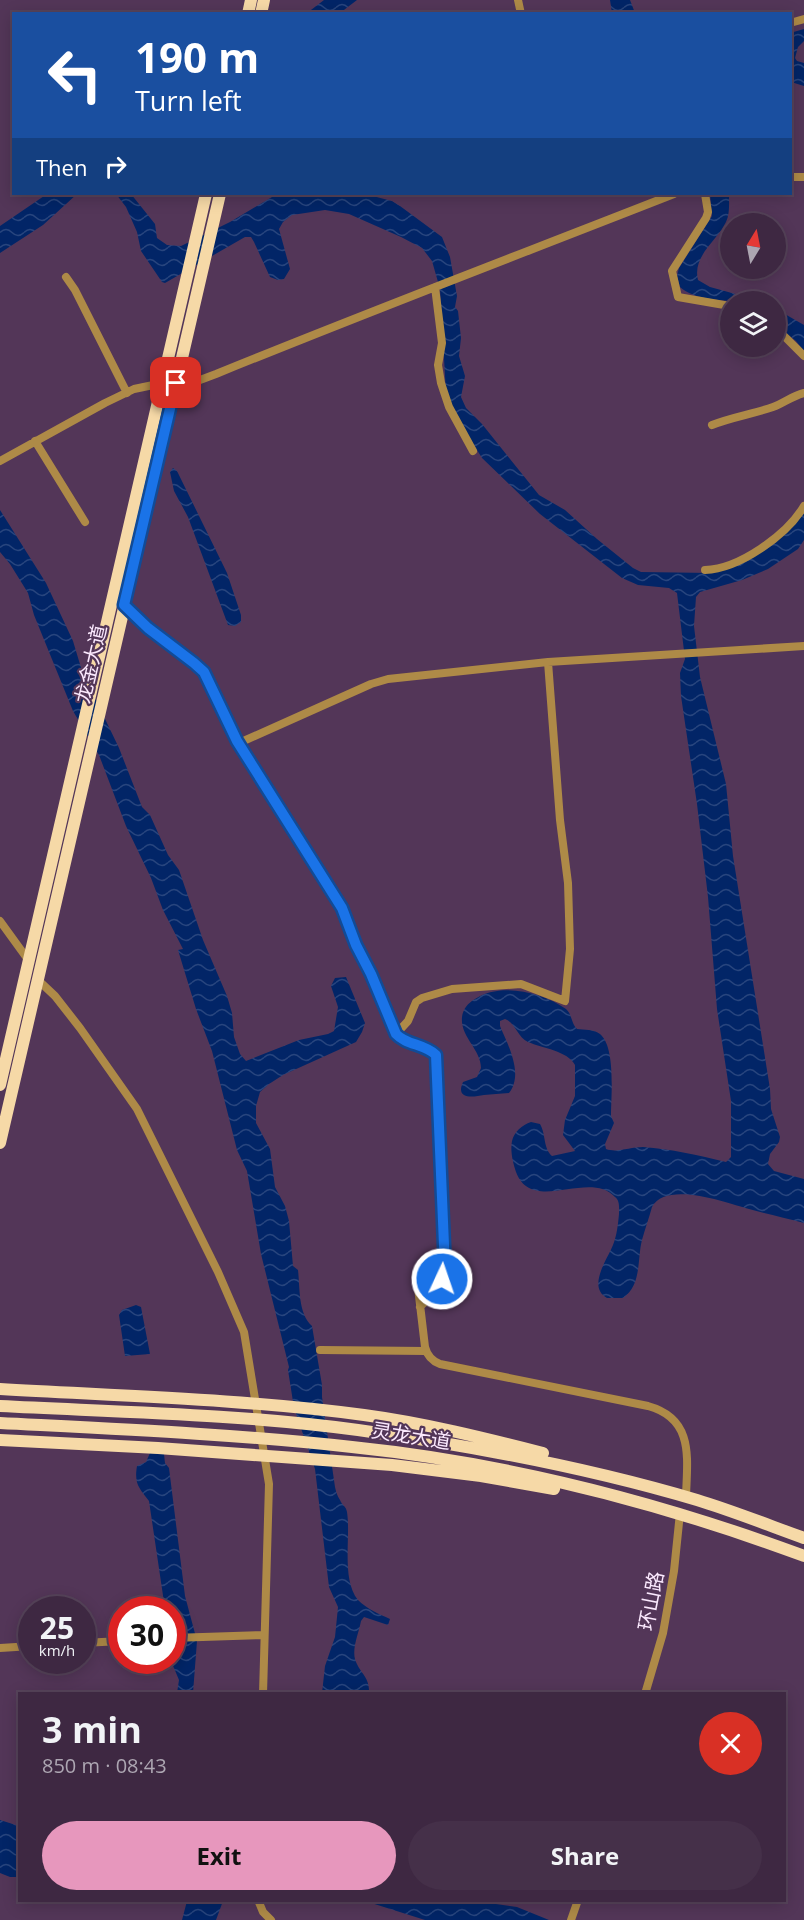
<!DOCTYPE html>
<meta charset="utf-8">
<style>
:root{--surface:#3e2842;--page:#453049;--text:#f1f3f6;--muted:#ada6b2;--line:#57445b;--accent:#e797bd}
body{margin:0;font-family:"Open Sans","Noto Sans SC",sans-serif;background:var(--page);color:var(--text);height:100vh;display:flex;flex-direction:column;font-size:22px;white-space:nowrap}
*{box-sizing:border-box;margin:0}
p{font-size:20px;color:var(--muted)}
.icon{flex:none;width:33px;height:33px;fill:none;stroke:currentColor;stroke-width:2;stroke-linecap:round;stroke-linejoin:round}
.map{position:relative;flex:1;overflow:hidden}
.panel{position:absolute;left:18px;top:1692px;width:768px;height:210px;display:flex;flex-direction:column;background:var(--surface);border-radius:0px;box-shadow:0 3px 15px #0003,0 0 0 2px var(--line)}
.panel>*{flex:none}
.guide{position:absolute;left:12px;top:12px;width:780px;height:183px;border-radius:0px;box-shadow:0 3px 15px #0003,0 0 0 2px var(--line);background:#1a4fa0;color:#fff;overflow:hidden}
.needle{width:39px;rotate:10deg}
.tools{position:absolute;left:720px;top:213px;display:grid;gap:12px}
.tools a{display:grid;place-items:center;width:66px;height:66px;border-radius:50%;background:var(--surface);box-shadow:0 3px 15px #0003,0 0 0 2px var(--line);font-size:30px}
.speed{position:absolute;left:18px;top:1596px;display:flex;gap:12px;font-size:30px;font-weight:700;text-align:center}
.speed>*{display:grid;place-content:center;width:78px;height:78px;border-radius:50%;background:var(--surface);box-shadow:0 3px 15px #0003,0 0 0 2px var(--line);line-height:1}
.speed small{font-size:15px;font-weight:400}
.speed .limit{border:9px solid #d22;background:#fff;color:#111}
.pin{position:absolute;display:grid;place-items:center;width:51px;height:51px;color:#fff;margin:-26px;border-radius:12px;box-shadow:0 3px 9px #0006}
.me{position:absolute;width:66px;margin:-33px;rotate:3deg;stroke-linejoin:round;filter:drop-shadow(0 0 4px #0008)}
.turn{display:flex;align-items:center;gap:21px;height:126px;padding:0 24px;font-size:27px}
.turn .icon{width:78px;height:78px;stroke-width:2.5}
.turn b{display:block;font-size:42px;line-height:51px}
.then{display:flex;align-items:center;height:57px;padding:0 24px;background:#0003;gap:12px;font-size:22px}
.round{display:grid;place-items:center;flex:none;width:63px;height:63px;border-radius:32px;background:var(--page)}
.head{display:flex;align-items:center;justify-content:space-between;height:102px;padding:0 24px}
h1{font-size:36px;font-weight:700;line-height:45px}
.cta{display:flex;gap:12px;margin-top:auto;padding:12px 24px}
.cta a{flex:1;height:69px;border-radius:36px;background:var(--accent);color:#111;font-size:24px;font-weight:700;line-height:69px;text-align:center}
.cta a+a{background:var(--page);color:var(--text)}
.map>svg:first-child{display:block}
.water{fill:url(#water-waves)}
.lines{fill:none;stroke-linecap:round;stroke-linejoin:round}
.street{stroke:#ae8a47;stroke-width:8}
.primary{stroke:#f6d9a7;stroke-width:12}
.route-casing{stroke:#114b97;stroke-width:15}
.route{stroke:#1a73e8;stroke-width:10}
.labels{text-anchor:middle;stroke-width:4.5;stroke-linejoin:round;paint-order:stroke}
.street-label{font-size:20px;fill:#fbe9fe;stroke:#533658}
</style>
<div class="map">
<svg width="804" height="1920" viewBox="0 0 804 1920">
<defs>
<pattern id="water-waves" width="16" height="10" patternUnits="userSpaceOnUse" patternTransform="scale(1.5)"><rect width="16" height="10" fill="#022567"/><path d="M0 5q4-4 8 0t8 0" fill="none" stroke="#28457e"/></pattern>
</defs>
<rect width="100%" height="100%" fill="#533658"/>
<!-- water -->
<path class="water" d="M324,0h33l-17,13h-33z
M610,0h20l5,13h-23z
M804,29v12l-6,6 -3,11 2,3 7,2v23l-13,-4 -1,-49z
M47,194h30l-34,31 -43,28v-27z
M116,194h15l24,30 2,14 10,7 14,1 49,-24 42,-25 11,-3h82l27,7 8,5 42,31 8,20 7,39 -2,11 3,4 3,27 -2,18 6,20 -4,21 5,11 16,16 57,71 26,15 32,29 36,29 8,4 71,1 46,-19 46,-45v31l-6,9 -30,20 -26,11 -42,12 -4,5 -2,29 6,51 26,107 7,72 37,233 1,20 9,28 -1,5 -9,12 -2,10 6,7 30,8v44c-18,-5 -37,-9 -55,-14 -21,-6 -83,-29 -97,-2 -3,11 -7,22 -10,33 -5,19 0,45 -19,58h-16c-20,-11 0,-38 6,-53 4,-10 5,-21 6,-31 0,-7 1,-13 -4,-17 -26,-28 -83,18 -99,-25 -3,-9 -6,-21 -4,-31 2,-9 10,-16 19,-19l9,2c6,10 3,24 12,32l23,-5 -12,-16 2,-15 10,-24v-31c-7,-14 -33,-17 -47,-23 -11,-5 -12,-19 -23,-23l-5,2v5c8,19 24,48 9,67 -9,1 -17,1 -25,2 -11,2 -29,5 -21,-13l14,-5 4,-9c0,-19 -21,-31 -19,-51 1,-8 6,-14 13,-18 25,-17 67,-7 91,10 6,5 5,14 11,20 7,1 17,0 23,5 16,13 11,63 11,82l3,7 -9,21 1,5c11,4 24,-2 37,-2 28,2 55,8 83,15l5,-5v-56l-14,-92 -9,-112 -11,-93 -16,-108 -1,-23 5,-14 -8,-66 -8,-5 -31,-3 -16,-7 -82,-64 -58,-56 -20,-32 -16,-33 -6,-104 -8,-28 -10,-13 -21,-11 -52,-23 -24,-4 -33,5 -9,7 -4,7 11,40 -6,10 -6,1 -8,-3 -16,-35 -3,-5h-6l-80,46 -3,-1 -21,-31 -4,-19 -11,-25z
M710,194h19c0,8 1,20 -3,28 -9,19 -34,34 -28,58l12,7 51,14c-22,0 -64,2 -81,-14l-3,-11 2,-8 33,-52z
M776,309l28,16v26l-8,-10 -20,-16z
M173,468l4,3 50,102 14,42v7l-6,4 -7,-1 -40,-108 -14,-26 -4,-19z
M0,510l46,73 27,58 9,30 37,77 23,59 8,8 18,40 11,15 24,70 24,56 5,17 2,24 6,17 6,7 53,-21 29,-6 6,-3 4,-24 -7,-21 4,-8 11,-1 19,46 -3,9 -6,10 -73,33 -14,9 -9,8 -4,14v17l14,26 5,38 10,19 4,15 4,45 5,4c2,17 0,44 14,56l10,59v12l13,90c1,4 2,9 5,13 2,5 6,6 7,12 4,25 -6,67 11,88 9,9 21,14 32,19l-2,6 -24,-8 -3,4c-2,11 -9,27 -6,38 4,14 15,17 14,34h-47l3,-27 10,-29 3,-30 -9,-20 -14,-118 -21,-61 -6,-38 1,-3 -28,-113 -14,-83 -10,-21 -25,-99 -16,-42 -18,-59 5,-1 -20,-39 -12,-32 -25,-52 -27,-71 -26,-44 -39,-96 -6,-22 -18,-29 -10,-12z
M136,1305l5,2 9,47 -25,2 -6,-41 3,-5z
M150,1453l14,1 1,9 4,5 16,128 12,45 -4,52h-16l2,-13 -8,-19 1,-51 -7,-1 -16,-108c-10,-13 -15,-17 -12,-35l9,-4z
M0,1820l19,6v51h-9l-10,-4z
M187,1901v-1l36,1 -7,19h-34z
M475,1901l42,6 32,13h-124l-60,-19z"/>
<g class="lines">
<!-- street -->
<path class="street" d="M518,0l3,14
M790,23l14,-4
M790,177h14
M705,194l3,18 -2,6 -34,53 6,26 52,9
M66,277l9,13 52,103
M435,287l7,56 -4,22 3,18 8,24 24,44
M776,328l28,28
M176,383l24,-3 16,-6c152,-62 305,-120 458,-180
M712,425c20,-8 41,-11 61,-18 11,-4 19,-11 31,-14
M35,441l50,81
M0,461l105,-58 29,-14 29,-6
M705,570c34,-1 82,-35 99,-64
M124,605l34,31 36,26 10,10 33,69 105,167 14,37 40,89c10,11 29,10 40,21l9,214 -8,21 -17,17
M239,743l132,-59 17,-5 160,-17 256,-16
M0,921l29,40
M38,980l17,16 25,32 57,81 81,163 26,60 25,152 -6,210
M396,1034l12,-13 8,-19 6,-4 30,-9 69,-5 44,17 5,-52 -2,-66 -8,-63 -12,-158
M417,1279l8,68c2,8 7,14 15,17l208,42c47,13 39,53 38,91
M320,1350l106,1
M172,1638l92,-3
M82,1643l40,-2
M0,1648l32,-2
M645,1694l18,-61 11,-62 6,-58
M258,1900l5,12 8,8
M571,1920l7,-20"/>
<!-- primary -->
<path class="primary" d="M248,14l3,-14
M261,14l3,-14
M0,1085l206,-891
M0,1143l220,-949
M0,1389c121,7 244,10 364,26 60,8 120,23 179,38
M0,1406c119,6 240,8 358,24 115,16 228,37 339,70 36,11 71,25 107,38
M0,1423c117,6 235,11 352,24 155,16 307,55 452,109
M0,1440l158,8 234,17 89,11 73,13"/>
</g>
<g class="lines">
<defs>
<path id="route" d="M176,383l-52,222 24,23 46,35 10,9 33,69 105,167 14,37 15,29 25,60c10,11 29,10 40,21l9,214 -3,10"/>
</defs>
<!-- route casing -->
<use href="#route" class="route-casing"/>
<!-- route -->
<use href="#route" class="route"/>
</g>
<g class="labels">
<!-- street labels -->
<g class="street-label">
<text transform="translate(91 664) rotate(-77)" y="7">龙金大道</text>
<text transform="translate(411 1436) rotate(9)" y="7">灵龙大道</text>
<text transform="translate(651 1601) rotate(-79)" y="7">环山路</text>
</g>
</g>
</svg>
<div class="tools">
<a><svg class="needle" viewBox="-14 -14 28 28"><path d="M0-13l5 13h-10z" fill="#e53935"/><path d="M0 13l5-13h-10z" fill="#ada6b2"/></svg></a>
<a><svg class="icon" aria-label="layers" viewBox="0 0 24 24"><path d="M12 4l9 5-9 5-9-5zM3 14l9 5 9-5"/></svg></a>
</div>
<div class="speed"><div>25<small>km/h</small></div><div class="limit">30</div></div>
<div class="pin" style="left:176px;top:383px;background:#d93025"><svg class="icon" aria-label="arrive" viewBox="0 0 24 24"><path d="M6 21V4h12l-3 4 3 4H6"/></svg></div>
<svg class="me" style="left:442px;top:1279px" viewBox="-20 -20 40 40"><circle r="17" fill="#1a73e8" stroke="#fff" stroke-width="3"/><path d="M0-11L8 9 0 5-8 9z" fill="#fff"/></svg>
<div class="guide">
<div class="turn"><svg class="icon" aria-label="left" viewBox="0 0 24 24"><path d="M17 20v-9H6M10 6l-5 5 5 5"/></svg><div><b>190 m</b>Turn left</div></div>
<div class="then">Then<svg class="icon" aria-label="right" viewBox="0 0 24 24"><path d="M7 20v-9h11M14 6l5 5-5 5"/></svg></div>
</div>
<section class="panel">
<div class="head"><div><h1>3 min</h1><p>850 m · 08:43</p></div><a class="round" style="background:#d93025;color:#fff"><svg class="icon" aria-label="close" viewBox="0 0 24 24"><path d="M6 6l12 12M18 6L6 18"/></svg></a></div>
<div class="cta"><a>Exit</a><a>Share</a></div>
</section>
</div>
